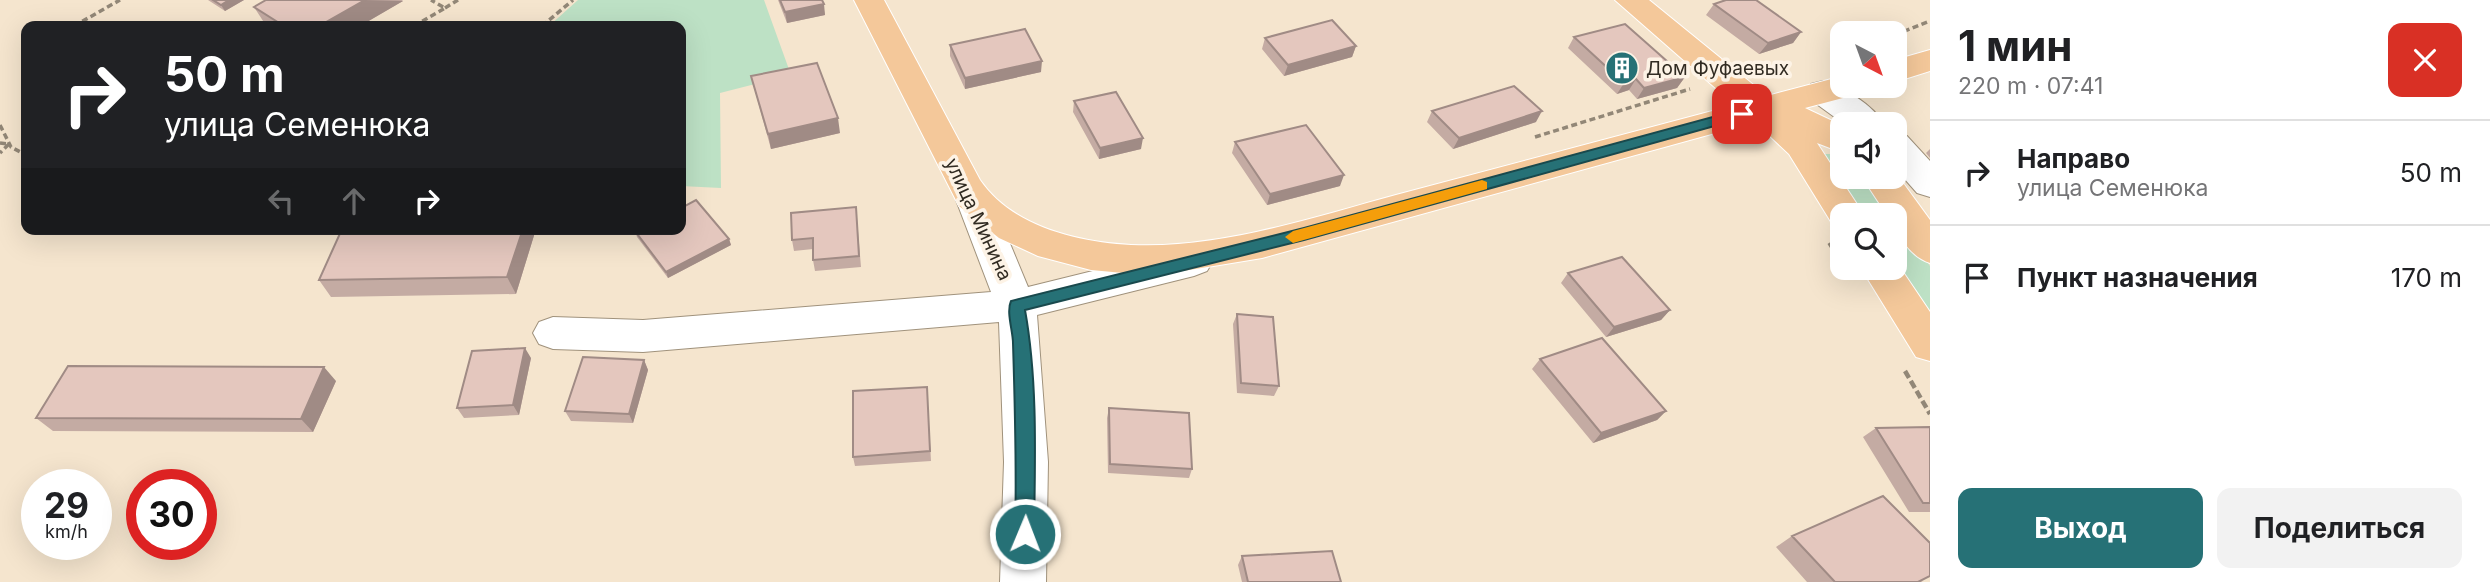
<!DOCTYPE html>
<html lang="ru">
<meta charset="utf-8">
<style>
:root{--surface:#fff;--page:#f2f2f2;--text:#202124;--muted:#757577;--line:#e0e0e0;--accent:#267176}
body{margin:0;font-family:Inter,sans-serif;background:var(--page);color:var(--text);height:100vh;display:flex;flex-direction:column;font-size:26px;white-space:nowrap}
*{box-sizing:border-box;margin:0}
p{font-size:23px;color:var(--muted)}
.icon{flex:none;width:38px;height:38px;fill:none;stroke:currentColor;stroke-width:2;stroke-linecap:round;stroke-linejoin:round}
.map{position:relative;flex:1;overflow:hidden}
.sheet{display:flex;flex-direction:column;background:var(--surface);width:560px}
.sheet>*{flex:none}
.top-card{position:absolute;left:21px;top:21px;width:665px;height:214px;border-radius:14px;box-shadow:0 7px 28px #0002;background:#202124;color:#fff;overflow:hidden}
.needle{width:46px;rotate:139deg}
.fabs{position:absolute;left:1830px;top:21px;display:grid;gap:14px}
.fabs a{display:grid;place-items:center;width:77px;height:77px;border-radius:14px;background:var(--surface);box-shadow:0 7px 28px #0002;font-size:35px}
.speed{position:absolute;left:21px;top:469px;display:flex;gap:14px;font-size:35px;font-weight:700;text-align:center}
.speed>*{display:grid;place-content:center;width:91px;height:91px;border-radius:50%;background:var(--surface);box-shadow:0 7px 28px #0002;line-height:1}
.speed small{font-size:18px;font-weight:400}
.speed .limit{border:10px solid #d22;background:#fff;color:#111}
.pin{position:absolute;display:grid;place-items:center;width:60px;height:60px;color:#fff;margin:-30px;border-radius:14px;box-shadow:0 4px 10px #0006}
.me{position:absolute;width:77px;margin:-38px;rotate:1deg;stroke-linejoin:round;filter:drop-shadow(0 0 5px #0008)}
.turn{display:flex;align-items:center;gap:24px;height:147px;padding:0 28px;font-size:32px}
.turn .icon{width:91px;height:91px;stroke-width:2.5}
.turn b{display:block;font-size:49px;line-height:60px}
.lanes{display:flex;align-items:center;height:66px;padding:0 28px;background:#0003;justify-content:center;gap:35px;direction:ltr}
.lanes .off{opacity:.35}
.round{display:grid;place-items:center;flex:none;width:74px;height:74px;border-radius:14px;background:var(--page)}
.headline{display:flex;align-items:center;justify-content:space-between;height:119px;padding:0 28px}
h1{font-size:42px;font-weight:700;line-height:52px}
.cta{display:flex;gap:14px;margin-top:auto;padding:14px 28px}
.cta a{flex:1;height:80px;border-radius:14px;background:var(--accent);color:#fff;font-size:28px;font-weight:700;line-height:80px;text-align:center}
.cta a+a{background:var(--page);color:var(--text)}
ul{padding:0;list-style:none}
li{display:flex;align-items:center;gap:21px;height:105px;padding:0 28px;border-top:2px solid var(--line)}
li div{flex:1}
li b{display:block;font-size:26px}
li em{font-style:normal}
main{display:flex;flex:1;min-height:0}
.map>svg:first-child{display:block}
.green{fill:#bde1c5}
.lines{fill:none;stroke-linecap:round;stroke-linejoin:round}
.minor-casing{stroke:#a0927c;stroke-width:2}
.major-casing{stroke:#fff;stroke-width:2}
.path-far1{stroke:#928777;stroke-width:3.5;stroke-dasharray:6 3.5;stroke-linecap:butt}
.path{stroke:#928777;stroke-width:4.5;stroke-dasharray:8 3.5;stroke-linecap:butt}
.minor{fill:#fff;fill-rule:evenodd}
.major{fill:#f4c89a;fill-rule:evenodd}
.wall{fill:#c4aba3}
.shaded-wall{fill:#a08b85}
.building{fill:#e4c7be;stroke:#a08b85;stroke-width:2}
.route{fill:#267176;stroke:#19494d;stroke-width:2}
.slow{fill:#f59e0b}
.labels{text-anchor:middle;stroke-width:7;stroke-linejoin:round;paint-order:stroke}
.poi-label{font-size:19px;fill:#312b22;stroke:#fdf3e6;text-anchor:start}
.street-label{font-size:19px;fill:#312b22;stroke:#fdf3e6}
</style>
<main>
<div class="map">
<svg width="1930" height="582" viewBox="0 0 1930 582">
<rect width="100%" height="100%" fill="#f5e5ce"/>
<!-- green -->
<path class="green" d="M578,0h186l27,75 -71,18 1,95 -40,-2v-160h-132z
M1822,154h21v23h27l60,89v52l-35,-53v-50h-33z"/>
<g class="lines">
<defs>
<path id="minor" d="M1823,81c20,5 51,25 61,43h-40l-33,-24 -4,-8 4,-8z
M1895,133l12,3 23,25v36l-13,-4 -22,-25z
M974,187l13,4 5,9 36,87 166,-41 13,5 6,10 -6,10 -13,5 -157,39 11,147 -2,120h-46l4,-120 -5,-140 -356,30 -90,-3 -14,-5 -6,-11 6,-11 14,-5 90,3 348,-28 -35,-92 5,-9z"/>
<path id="major" d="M854,0h30l96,180c32,47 98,62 151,65 89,4 180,-27 265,-50 113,-30 226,-60 339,-90l-120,-105h34l118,96 76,-20v10h19l-4,8 -53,14 38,18v27l-26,-10 47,72h-21v13l-10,-3 -44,-71 -34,-32 -493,136 -85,14 -43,2 -43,-4 -53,-14 -39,-18 -40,-32z
M1930,50v21l-35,11v-22z
M1895,172l35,48v43c-19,-6 -35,-28 -35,-48h-8l-25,-38h33z
M1895,260l35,52v49l-14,-4 -55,-89h34z"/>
</defs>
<!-- minor casing -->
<use href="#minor" class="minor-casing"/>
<!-- major casing -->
<use href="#major" class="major-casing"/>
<!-- path-far1 -->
<path class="path-far1" d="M445,8l13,-8
M74,26l46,-26
M414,26l31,-18 -14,-8
M542,26l31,-26
M1895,35l35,-14
M0,125l11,22 15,8
M1535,137l155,-48
M0,143l9,1 -9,9
M1829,243l11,18"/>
<!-- path -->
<path class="path" d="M1839,259l4,7
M1905,371l25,43"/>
<!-- minor -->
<use href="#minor" class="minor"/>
<!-- major -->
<use href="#major" class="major"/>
</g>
<!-- wall -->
<path class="wall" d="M208,0h36l-19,11z
M266,0h136l1,1 -43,25h-92l-3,-2 -11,-17z
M778,0h44l3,15 -38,8z
M1714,4l87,28 -8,11 -34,11 -53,-39z
M1574,37l111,40 -8,11 -40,11 -8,-9 -12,4 -49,-46z
M1265,38l91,8 -4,11 -68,19 -22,-27z
M950,45l91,27 -76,17 -15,-33z
M751,76l89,57 -69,16 -16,-58z
M1074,101l67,48 -42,10 -26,-47z
M1432,111l104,11 -83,27 -26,-27z
M1235,142l105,44 -73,19 -35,-52z
M1930,149v9l-4,-5z
M856,207l5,60 -46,4 -2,-11v-11l-19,2 -2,-11z
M536,229l-20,65 -185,3 -12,-17z
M635,231l94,8 2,6 -63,33 -31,-41z
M1568,273l102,37 -9,10 -55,17 -45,-54z
M1237,314l42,72 -5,10 -37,-3 -4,-69z
M531,358l-12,57 -55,3 -7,-10z
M1540,359l126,52 -9,9 -64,23 -61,-74z
M644,360l4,10 -15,53 -62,-2 -6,-10z
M336,381l-23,51 -260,-1 -17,-13z
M927,387l4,74 -76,5 -2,-9z
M1109,408l83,61 -3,9 -81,-5 -1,-55z
M1930,427v85h-21l-46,-75 13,-9z
M1792,536l131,46h-116l-31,-35z
M1242,556l99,26h-99l-4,-17z"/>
<!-- shaded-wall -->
<path class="shaded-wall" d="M229,0h15l-19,11 -4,-6z
M365,0l38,1 -43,25h-41z
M824,4l1,11 -38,8 -2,-11z
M1801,32l-8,11 -34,11 9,-11z
M1356,46l-4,11 -68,19 4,-11z
M1042,61l-1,11 -76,17v-11z
M1685,77l-8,11 -40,11 7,-11z
M1636,79l-7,11 -12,4 7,-11z
M1542,111l-6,11 -83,27 6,-11z
M838,118l2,15 -69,16 -3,-15z
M1143,138l-2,11 -42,10 1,-11z
M1344,175l-4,11 -73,19 3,-11z
M523,229h13l-20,65 -9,-17z
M729,239l2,6 -63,33 -2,-6z
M1670,310l-9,10 -55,17 8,-10z
M525,348l6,10 -12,57 -6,-10z
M644,360l4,10 -15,53 -4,-9z
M324,367l12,14 -23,51 -12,-13z
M1666,411l-9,9 -64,23 8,-10z"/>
<!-- building -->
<path class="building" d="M213,0h16l-8,5z
M266,0h99l-46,26h-35l-30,-19z
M780,0h42l2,4 -39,8z
M1726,0h30l45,32 -33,11 -54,-39z
M1332,20l24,26 -68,19 -23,-27z
M1625,24l60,53 -41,11 -8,-9 -12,4 -50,-46z
M1025,29l17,32 -77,17 -15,-33z
M817,63l21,55 -70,16 -17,-58z
M1514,86l28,25 -83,27 -27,-27z
M1116,92l27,46 -43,10 -26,-47z
M1306,125l38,50 -74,19 -35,-52z
M696,200l33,39 -63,33 -31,-41 3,-2h43v-21z
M856,207l3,49 -46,4v-22l-21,2 -1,-27z
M342,229h181l-16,48 -188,3z
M1622,257l48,53 -56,17 -46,-54z
M1237,314l36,3 6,69 -38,-3z
M1602,338l64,73 -65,22 -61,-74z
M525,348l-12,57 -56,3 15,-57z
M583,357l61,3 -15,54 -64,-3z
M68,366l256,1 -23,52 -265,-1z
M927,387l3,64 -77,6v-66z
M1109,408l80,5 3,56 -82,-5z
M1930,427v76h-7l-47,-75z
M1883,496l47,47v33l-12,6h-83l-43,-46z
M1332,551l9,31h-93l-6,-26z"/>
<!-- route -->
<path class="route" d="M1742,109l5,2v6l-443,123 -279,70c13,72 10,150 9,224l-3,6 -6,3 -7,-3 -3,-6c2,-64 0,-127 -2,-191 0,-12 -7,-31 -2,-42l293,-73z"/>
<!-- slow -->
<path class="slow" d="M1482,180l5,2v7l-194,54 -8,-6 8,-6z"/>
<!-- icons -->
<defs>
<symbol id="building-disc" viewBox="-11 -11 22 22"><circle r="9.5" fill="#267176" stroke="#fdf3e6"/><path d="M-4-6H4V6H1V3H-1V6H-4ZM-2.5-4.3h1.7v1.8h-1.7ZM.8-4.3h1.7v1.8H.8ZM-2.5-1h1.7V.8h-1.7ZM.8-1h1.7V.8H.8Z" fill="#fff"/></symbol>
</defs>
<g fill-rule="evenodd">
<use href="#building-disc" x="1603" y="49" width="38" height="38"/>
</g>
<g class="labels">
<!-- poi labels -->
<g class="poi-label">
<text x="1646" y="75">Дом Фуфаевых</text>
</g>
<!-- street labels -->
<g class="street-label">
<text transform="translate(979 219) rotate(65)" y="7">улица Минина</text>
</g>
</g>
</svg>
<div class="fabs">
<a><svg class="needle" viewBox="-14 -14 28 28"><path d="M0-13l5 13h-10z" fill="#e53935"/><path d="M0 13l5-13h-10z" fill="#757577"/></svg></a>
<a><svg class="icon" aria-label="sound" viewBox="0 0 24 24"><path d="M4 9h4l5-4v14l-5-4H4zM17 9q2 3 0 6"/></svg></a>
<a><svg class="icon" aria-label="search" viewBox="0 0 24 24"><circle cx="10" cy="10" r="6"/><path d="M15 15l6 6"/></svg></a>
</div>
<div class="speed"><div>29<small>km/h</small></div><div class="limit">30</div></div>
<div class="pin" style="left:1742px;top:114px;background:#d93025"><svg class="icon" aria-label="arrive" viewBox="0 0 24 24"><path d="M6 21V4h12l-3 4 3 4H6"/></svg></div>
<svg class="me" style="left:1025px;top:534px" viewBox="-20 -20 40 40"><circle r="17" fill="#267176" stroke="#fff" stroke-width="3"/><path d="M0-11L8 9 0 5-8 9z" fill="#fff"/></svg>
<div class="top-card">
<div class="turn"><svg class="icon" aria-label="right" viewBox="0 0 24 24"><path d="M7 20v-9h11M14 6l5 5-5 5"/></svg><div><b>50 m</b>улица Семенюка</div></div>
<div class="lanes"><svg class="icon off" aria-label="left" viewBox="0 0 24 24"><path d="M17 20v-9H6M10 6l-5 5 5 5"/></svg><svg class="icon off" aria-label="ahead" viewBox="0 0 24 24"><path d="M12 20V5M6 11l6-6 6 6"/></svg><svg class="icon" aria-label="right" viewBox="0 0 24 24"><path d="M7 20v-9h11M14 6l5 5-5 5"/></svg></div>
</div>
</div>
<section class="sheet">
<div class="headline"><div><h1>1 мин</h1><p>220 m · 07:41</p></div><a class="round" style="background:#d93025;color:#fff"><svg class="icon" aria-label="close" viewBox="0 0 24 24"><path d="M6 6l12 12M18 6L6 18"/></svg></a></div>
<ul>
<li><svg class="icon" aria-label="right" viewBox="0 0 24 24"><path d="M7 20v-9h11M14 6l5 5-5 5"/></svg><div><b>Направо</b><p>улица Семенюка</p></div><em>50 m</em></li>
<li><svg class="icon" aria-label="arrive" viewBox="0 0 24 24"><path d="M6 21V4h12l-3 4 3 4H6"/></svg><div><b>Пункт назначения</b></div><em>170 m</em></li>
</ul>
<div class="cta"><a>Выход</a><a>Поделиться</a></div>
</section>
</main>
